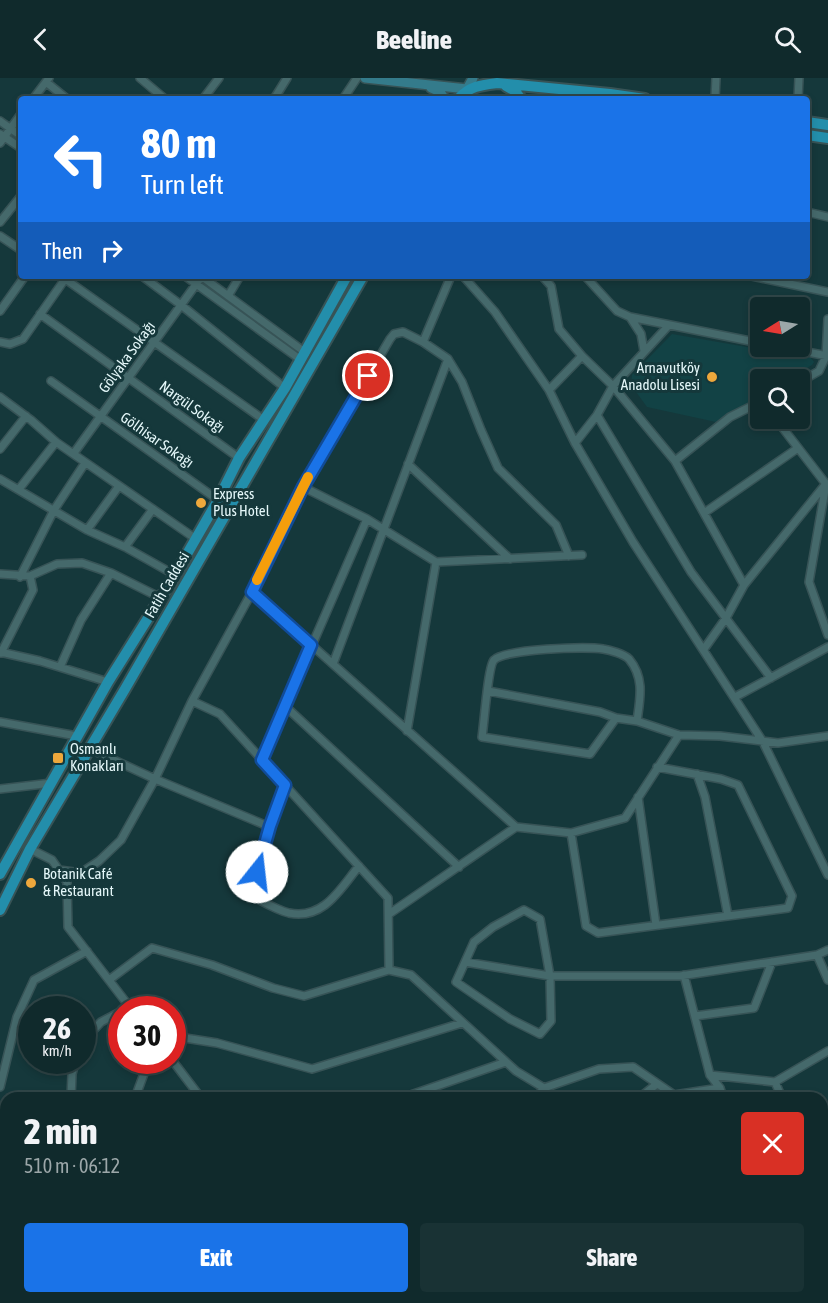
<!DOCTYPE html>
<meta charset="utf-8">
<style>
:root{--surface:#102a2c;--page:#193234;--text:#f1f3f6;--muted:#9ca7a9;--line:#304648;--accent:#1a73e8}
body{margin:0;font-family:"Asap Condensed",sans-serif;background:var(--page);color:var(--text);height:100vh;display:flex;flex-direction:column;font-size:22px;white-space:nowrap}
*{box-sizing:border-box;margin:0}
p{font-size:20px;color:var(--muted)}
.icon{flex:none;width:33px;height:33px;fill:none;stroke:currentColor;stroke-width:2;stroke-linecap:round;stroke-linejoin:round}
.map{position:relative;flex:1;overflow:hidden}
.panel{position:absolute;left:0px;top:1014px;width:828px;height:212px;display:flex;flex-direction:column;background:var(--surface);border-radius:18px 18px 0 0;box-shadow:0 3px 9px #0003,0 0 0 2px var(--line)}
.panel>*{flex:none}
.hud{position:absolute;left:18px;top:18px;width:792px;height:183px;border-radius:6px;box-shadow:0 3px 9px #0003,0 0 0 2px var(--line);background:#1a73e8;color:#fff;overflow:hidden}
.needle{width:39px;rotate:259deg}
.buttons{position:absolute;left:750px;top:219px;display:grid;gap:12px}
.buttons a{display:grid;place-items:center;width:60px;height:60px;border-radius:6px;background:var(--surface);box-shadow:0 3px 9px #0003,0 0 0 2px var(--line);font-size:30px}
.speed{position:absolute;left:18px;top:918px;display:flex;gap:12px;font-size:30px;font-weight:700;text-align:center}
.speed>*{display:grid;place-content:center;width:78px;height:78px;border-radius:50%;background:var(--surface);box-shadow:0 3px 9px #0003,0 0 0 2px var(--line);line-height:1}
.speed small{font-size:15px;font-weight:400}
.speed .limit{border:9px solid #d22;background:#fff;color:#111}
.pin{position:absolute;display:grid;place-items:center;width:51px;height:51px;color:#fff;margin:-26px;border:3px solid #fff;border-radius:50%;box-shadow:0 2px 6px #0007}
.me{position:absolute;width:66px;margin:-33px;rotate:16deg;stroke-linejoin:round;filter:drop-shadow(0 0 4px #0008)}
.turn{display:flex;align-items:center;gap:21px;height:126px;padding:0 24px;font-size:27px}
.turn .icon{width:78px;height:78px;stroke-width:2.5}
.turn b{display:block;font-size:42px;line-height:51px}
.then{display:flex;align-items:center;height:57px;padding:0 24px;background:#0003;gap:12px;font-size:22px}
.round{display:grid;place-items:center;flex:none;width:63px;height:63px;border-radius:6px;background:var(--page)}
.headline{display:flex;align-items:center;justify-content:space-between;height:102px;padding:0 24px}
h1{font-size:36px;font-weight:800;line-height:45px}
.cta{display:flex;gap:12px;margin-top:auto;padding:12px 24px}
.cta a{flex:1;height:69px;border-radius:6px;background:var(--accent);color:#fff;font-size:24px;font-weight:800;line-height:69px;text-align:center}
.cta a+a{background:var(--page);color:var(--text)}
header{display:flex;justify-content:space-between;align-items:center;height:78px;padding:0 24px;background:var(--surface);font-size:27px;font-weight:800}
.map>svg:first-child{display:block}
.built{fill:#124245}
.green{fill:#204b2c}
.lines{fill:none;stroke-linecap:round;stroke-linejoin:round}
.minor-casing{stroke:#375356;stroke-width:10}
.secondary-casing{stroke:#375356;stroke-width:12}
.primary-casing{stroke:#375356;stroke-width:14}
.minor{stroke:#45696b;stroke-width:7}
.secondary{stroke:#347b8b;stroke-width:9}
.primary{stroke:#238eab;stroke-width:10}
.route-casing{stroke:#114b97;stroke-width:15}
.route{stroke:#1a73e8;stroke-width:10}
.slow{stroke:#f59e0b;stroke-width:10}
.poi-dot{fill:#eea83c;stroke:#15383b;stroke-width:2}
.labels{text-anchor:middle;stroke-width:6;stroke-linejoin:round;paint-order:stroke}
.street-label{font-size:15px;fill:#e4f7f9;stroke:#15383b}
.poi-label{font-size:15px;fill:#e4f7f9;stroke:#15383b;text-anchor:start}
</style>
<header><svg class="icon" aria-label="back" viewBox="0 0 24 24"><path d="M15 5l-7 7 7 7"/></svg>Beeline<svg class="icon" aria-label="search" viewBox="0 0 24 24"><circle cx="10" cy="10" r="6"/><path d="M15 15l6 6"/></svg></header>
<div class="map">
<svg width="828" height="1225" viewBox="0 0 828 1225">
<rect width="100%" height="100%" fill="#15383b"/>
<!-- built -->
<path class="built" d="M672,256l139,24 3,4 -2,3 -24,14 -28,1v15l-44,27 -69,-15 -16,-22 1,-10z"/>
<!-- green -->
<path class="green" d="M672,1220h44v5h-43z"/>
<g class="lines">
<defs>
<path id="minor" d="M140,0l25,21
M46,4l21,17
M33,21l16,-21
M203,21l16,-21
M274,21l13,-21
M343,21l14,-21
M715,21l1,-21
M798,21l1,-21
M0,43l21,15
M0,56l21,14
M0,65l21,-29
M807,134l21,5
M0,144l21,-26
M0,158l21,14
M61,198l203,144
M142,198l39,29 104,83
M185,198l116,84
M201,198l105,77
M463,198l32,36 54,78 26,53 58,99 130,200 65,133
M542,198l9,10 8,43 23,27 31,30 62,75 69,124
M585,198l32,35 13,6 130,26
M752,198l76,16
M228,218l12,-20
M0,233l25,-35
M40,236l199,144
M630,239l11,17 3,17
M0,264l10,2 13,-5 42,-60
M423,264l28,-66
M777,268l51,10
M51,303l167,119
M800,304l19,-11 7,-15 2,-37
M549,312l33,-34
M0,319l31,23 25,22 140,97
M597,337l94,157 80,106
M775,340l51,66 -17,98 19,53
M575,365l22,-28 16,-29 56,-61
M0,371l26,-33
M74,375l128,-177
M675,383l55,-44 30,-15
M408,386l102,95
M0,401l87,51 38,17 50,28
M303,409l64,32 69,43 -29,169
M19,411l37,-47
M704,435l94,-65
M87,452l32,-44
M125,469l28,-38
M436,484l146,-7
M0,496l30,2 27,-12 25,-1 29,10 50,25
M20,499l34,-67 31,-47
M252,514l264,235
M704,571l22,-31 18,-33 81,-100
M0,574l40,9 68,21
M1,575l32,-63 -3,-14
M333,586l115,-305
M60,589l21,-47 30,-47
M488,613l112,21 16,6 21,3 42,14 41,1 58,7 50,-7
M735,619l93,-50
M192,623l28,13 168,184 1,72 22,5 105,96 28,17 55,-19 34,-2 41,28v3
M285,628l174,161
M616,640l-26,36 -108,-17c2,-12 6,-71 12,-77 10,-11 93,-14 109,-11 7,1 21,5 26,10 16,19 11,40 8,62
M0,644l77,14
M90,671l65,30 115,48
M262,682l105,-241
M697,696l8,23 23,119
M285,707l-15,42 -20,68c12,6 26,15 39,18 35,7 51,-24 70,-47
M0,711l52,-6
M638,719l18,128
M571,755l15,93 12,7 190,-25 4,-12 -54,-111 -17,-6 -64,-12
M30,771l22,11 15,22 1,45 64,83
M59,792l22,3 18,-12 22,-21 5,-9 29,-52 37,-78 60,-109 51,-105 87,-148 4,-5 9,-2 20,10 25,17 14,23 19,48 17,38 58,57 13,31
M524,832l16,9 10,57 1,45 -11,13 -30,-15 -54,-37 18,-40 19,-15z
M389,836l127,-87 55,6 54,-15 54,-83
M817,877l11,25
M465,884l85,14h130l137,-21 11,-5
M684,897l26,100 10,13 3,10
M109,902l43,-32 60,17 61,23 31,8 85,-26
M695,938l59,-8 18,-46
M172,958l45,7 95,26 150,-46
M82,964l19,-20 21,-11
M172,982l29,38
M710,997l65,7 53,-31
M775,1004l7,16
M0,1009l17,-70 17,-37 53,-29
M674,1017l46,-7
M71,1020l1,-24 4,-14
M135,1020l14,-38
M402,1020l104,-36
M536,1020l8,-10
M639,1020l18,-14
M0,1050l6,20
M822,1070h6
M822,1188h6
M36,1220l1,5
M124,1220l2,5
M206,1220l2,5
M287,1220l1,5
M725,1220v5"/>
<path id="secondary" d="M365,0l102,11 6,-11
M431,10l9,4 5,7
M822,1124l6,-1
M822,1135h6
M377,1225l16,-5
M407,1225l17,-5"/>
<path id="primary" d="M506,8l9,5 6,8
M458,21c12,-13 23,-14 39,-16l113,11 35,5
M807,44l21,3
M807,57l21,3
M0,796l108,-192 67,-107 43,-75 21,-42 46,-70 62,-112
M0,832l30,-61 95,-160 238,-413"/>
</defs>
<!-- minor casing -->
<use href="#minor" class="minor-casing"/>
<!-- secondary casing -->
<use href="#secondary" class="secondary-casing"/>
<!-- primary casing -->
<use href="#primary" class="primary-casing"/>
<!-- minor -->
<use href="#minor" class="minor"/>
<!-- secondary -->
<use href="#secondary" class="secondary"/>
<!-- primary -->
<use href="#primary" class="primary"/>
</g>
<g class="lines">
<defs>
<path id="route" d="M257,794l13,-46 15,-41 -23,-25 49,-115 -59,-53 51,-105 65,-111"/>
</defs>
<!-- route casing -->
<use href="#route" class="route-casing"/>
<!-- route -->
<use href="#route" class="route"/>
<!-- slow -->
<path class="slow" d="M257,502l51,-103"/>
</g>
<!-- markers -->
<g class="poi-dot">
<circle cx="712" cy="299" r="6"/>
<circle cx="201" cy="425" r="6"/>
<rect x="52" y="674" width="12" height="12" rx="3"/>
<circle cx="31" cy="805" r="6"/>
</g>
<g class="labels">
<!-- street labels -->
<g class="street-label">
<text transform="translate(127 279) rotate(-54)" y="5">Gölyaka Sokağı</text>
<text transform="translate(192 329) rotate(36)" y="5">Nargül Sokağı</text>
<text transform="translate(157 362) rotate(35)" y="5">Gölhisar Sokağı</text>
<text transform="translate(167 507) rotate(-60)" y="5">Fatih Caddesi</text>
</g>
<!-- poi labels -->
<g class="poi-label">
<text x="700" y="295" text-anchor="end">Arnavutköy<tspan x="700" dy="17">Anadolu Lisesi</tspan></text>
<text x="213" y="421">Express<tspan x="213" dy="17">Plus Hotel</tspan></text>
<text x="70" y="676">Osmanlı<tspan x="70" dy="17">Konakları</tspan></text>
<text x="43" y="801">Botanik Café<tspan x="43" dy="17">&amp; Restaurant</tspan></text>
</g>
</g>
</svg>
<div class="buttons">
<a><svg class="needle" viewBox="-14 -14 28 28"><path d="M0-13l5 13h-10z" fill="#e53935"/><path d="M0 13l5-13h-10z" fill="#9ca7a9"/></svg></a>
<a><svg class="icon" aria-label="search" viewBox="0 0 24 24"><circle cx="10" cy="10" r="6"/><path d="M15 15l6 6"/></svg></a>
</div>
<div class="speed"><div>26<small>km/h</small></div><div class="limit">30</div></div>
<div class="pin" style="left:368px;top:298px;background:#d93025"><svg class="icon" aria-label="arrive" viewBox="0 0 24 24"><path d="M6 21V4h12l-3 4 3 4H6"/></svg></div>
<svg class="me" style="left:257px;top:794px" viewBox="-20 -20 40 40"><circle r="19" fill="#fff"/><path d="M0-13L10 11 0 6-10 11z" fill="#1a73e8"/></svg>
<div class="hud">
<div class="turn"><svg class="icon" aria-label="left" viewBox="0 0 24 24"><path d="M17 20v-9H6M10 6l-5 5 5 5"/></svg><div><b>80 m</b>Turn left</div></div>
<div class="then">Then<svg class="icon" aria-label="right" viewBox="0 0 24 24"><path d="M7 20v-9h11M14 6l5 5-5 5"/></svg></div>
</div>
<section class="panel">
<div class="headline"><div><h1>2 min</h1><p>510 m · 06:12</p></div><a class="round" style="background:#d93025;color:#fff"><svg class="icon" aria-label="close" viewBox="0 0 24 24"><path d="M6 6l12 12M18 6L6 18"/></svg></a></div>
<div class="cta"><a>Exit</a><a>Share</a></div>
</section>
</div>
